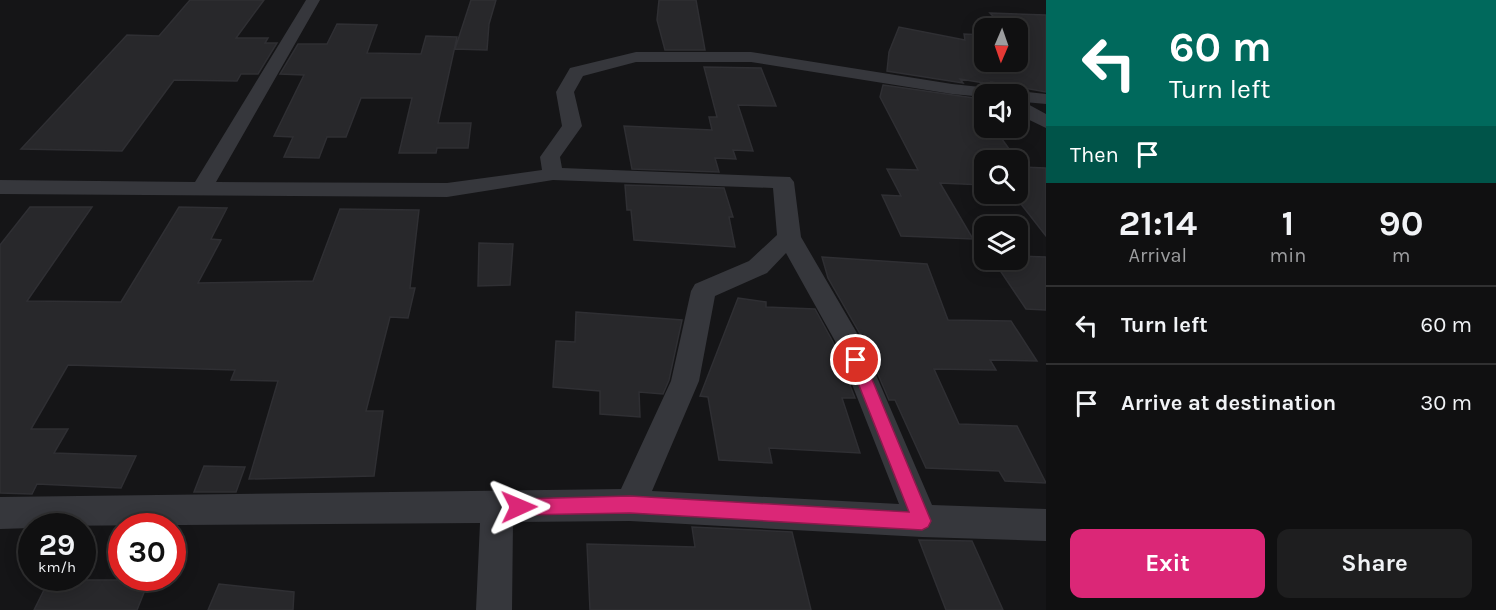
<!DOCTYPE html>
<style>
:root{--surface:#101011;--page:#1e1e1f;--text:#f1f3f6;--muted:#9c9d9f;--line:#303031;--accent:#db2777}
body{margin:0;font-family:Karla,sans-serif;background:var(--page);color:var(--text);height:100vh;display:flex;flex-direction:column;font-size:22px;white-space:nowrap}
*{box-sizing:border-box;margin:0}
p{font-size:20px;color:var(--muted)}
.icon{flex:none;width:33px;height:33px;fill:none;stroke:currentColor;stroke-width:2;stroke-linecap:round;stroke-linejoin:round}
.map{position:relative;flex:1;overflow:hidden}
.sheet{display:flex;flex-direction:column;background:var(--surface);width:450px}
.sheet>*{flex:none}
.guide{background:#00695c;color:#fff;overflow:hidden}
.needle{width:39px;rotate:182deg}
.controls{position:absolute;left:974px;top:18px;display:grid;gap:12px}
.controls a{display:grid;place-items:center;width:54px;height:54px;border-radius:12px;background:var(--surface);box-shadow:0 3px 15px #0003,0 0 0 2px var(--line);font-size:30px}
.speed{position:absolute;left:18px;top:513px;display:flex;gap:12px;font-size:30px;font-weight:700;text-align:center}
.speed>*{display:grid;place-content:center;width:78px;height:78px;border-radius:50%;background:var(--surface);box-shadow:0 3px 15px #0003,0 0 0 2px var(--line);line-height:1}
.speed small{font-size:15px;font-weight:400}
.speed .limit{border:9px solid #d22;background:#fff;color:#111}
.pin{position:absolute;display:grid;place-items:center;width:51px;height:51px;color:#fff;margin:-26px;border:3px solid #fff;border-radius:50%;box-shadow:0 2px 6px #0007}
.me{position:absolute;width:66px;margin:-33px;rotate:89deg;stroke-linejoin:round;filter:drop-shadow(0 0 4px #0008)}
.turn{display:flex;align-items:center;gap:21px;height:126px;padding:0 24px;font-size:27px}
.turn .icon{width:78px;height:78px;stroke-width:2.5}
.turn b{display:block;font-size:42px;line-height:51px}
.then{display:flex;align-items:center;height:57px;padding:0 24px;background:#0003;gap:12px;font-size:22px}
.eta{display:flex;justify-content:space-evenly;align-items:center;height:102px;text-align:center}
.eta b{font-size:36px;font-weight:700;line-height:42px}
.button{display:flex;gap:12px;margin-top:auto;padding:12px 24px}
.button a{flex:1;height:69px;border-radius:12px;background:var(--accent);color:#fff;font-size:24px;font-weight:700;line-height:69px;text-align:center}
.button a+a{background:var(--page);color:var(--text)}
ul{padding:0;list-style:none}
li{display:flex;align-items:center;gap:18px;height:78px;padding:0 24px;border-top:2px solid var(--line)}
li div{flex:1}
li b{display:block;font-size:22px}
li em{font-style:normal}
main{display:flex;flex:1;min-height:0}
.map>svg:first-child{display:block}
.building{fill:#28282b;stroke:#2f2f33;stroke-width:1.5}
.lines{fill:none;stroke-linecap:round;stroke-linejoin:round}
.street{fill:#36373c;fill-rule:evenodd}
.route{fill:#db2777;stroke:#8e194d;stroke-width:1.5}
</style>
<main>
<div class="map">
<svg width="1046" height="610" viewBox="0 0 1046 610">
<rect width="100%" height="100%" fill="#151517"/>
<!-- building -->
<path class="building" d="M190,0h74l-28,38h32l-3,5h12l-19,31h-17l-4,7 -63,-1 -52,71 -101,-2 106,-114 32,1z
M471,0h25l-7,24 -2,26 -32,-1z
M659,0h37l9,50h-40l-8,-30z
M990,13l56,2v77l-55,-10v2l-31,-5 3,4 -76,-12 2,-19 10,-25 66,13 -1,-6 20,1v27h33v-34h-13z
M337,24l40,1 -10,28 54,1 5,-18 31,1 -19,86h33l-3,25h-31l-1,5h-37l13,-55h-51l-15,39h-19l-8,21 -35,-1 9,-20 -19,-1 30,-61 -24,-1 18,-30h29z
M704,67l57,1 15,38 -38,-1 15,46 -20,-1 3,9 -21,-1 4,14 -87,-3 -8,-43 88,4 -3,-13h8z
M883,85l91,13 10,15v15h10l23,32h-33v25l-44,-2 33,56 -72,-3 -19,-41 19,1 -14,-27 31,1 -38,-73z
M1017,161l4,6 25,1v68l-33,-42h4z
M625,185l99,3 9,29h-4l6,30 -101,-7 -3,-30h-4z
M30,207h62l-65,94 94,1 58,-95 48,1 -16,31 10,1 -23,43 115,-2 27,-72 79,1 -9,78h5l-7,30 -18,-1 -24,94h17l-9,65 -125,3 29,-98 -47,-1 4,-10 -167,-5 -37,64h37l-14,24 82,3 -15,32 -84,-4 -5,10 -32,-1v-248z
M479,243l34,1 -3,41 -32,1z
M1017,256l29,1v53l-20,-1 -33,-49h24z
M822,257l105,7 21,56 63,1 26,40 -47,-1 6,10 -62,-1 25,55 58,2 29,57 -41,-2 -6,-10 -73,-3 -31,-68h-6l-26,-61 -35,-61z
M738,298l28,4v5l49,2 18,33 22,56h-13l18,55 -91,-5 3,15 -53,-3 -11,-63 -8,-1z
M576,312l106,8 -13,60 -6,14 -24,-2 1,25 -40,-3v-23l-47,-4 3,-46 19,1z
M204,466l41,1 -9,25h-42z
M692,527l100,5 19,78h-221l-3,-66 108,3z
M919,540l53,1 31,69h-57z
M49,580h100l-12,30h-103z
M219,584l75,8 -1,18h-85z"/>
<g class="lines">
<!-- street -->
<path class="street" d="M306,0h14l-104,182 231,1 95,-13 -2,-13 22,-31 -6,-34 14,-24 66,-16h115l201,32 94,10v10l-22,-2 22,12v14l-29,-14v-20h-33v3l-32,-3 -201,-32h-115l-53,14 -9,16 8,34 -22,31 2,11 228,9 4,5 7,55 60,103 71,165 114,4v32l-124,-4 -292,-16 -117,1 -1,88h-36l4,-87 -448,3v2l-32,1v-32l621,-8 50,-108 20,-90 4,-7 54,-23 28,-26 -4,-47 -220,-8 -106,17 -447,-3v-14l195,2zM786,253l49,88 64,163 -247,-13 47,-110 16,-85 52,-23z"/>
</g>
<!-- route -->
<path class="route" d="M856,354l5,2 3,4 67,161 -3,6 -6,3 -292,-17 -111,2 -6,-2 -3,-6 3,-6 6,-2 111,-3 279,16 -60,-152 2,-4z"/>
</svg>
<div class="controls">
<a><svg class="needle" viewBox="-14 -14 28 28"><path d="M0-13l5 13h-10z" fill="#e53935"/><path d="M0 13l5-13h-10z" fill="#9c9d9f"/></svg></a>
<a><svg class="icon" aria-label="sound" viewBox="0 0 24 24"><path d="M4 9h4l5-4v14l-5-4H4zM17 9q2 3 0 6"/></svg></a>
<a><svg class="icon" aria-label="search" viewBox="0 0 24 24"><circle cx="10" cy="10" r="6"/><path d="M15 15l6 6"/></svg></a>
<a><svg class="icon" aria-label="layers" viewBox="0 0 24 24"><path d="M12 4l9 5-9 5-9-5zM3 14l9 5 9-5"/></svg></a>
</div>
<div class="speed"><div>29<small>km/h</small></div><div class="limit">30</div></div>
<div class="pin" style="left:856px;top:360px;background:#d93025"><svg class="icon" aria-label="arrive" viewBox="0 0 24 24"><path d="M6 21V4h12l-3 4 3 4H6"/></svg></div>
<svg class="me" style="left:519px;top:507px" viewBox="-20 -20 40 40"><path d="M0-17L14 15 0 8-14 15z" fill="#db2777" stroke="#fff" stroke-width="4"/></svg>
</div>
<section class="sheet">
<div class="guide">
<div class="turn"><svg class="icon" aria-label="left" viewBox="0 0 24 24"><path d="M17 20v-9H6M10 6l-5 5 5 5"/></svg><div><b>60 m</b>Turn left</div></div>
<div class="then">Then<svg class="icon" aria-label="arrive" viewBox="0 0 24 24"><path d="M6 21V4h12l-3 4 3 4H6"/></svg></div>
</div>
<div class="eta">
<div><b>21:14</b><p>Arrival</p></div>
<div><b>1</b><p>min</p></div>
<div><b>90</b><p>m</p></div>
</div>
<ul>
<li><svg class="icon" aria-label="left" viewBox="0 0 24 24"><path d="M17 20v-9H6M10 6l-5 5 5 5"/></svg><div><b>Turn left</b></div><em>60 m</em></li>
<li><svg class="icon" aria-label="arrive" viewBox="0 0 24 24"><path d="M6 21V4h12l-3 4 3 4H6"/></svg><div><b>Arrive at destination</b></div><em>30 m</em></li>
</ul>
<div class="button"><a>Exit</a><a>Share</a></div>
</section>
</main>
